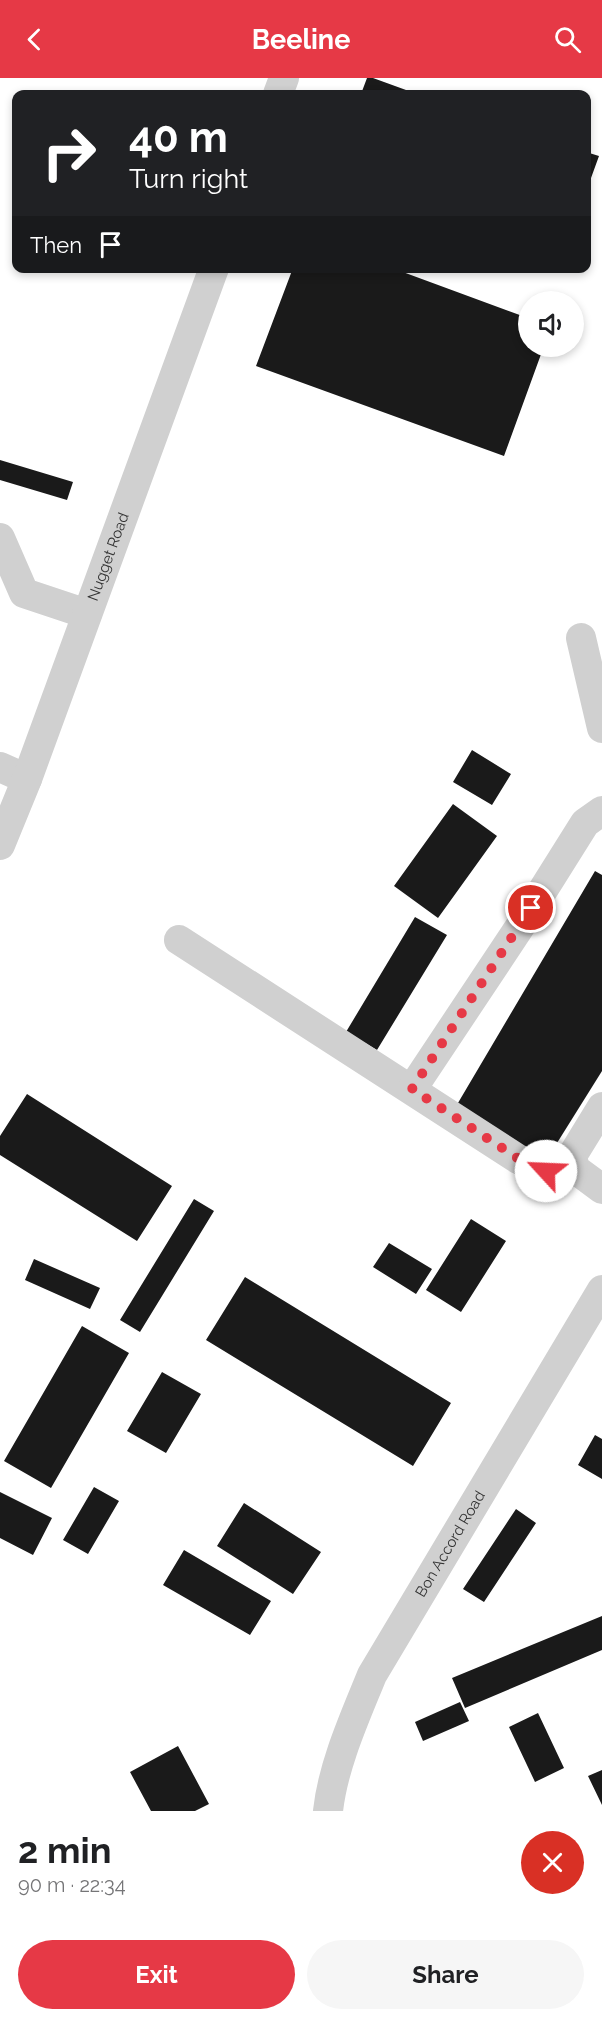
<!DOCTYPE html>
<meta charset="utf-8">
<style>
:root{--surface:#fff;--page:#f6f6f6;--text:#202124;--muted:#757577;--accent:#e63946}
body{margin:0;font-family:Raleway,sans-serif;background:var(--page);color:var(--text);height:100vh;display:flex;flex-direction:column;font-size:22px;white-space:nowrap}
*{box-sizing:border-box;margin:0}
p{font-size:20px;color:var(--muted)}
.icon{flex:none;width:33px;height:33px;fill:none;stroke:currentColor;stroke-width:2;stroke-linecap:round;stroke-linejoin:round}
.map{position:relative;height:1733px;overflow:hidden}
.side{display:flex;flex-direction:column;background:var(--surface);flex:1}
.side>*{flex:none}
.top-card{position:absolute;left:12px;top:12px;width:579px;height:183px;border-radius:12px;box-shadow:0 3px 9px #0003;background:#202124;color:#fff;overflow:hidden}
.buttons{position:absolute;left:518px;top:213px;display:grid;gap:12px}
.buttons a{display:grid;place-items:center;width:66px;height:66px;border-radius:50%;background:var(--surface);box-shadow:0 3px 9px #0003;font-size:30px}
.pin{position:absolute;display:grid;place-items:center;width:51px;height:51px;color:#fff;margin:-26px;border:3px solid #fff;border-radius:50%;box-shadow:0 2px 6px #0007}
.me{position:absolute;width:66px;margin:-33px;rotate:295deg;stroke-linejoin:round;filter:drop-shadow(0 0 4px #0008)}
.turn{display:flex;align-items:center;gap:21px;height:126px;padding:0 18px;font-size:27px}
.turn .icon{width:78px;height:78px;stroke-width:2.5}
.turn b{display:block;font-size:42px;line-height:51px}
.then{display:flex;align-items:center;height:57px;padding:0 18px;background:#0003;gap:12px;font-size:22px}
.round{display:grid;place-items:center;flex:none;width:63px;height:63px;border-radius:32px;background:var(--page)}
.head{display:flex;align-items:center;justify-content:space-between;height:102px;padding:0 18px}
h1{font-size:36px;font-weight:700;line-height:45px}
.action{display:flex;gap:12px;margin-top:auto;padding:12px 18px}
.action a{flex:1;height:69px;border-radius:36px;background:var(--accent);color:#fff;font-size:24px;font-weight:700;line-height:69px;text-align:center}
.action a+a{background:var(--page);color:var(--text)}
header{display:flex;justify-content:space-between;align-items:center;height:78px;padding:0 18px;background:var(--accent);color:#fff;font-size:27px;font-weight:700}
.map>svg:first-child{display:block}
.building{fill:#1a1a1a}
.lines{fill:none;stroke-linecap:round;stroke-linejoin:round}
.minor{stroke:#d0d0d0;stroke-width:30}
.route{stroke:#e63946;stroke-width:10;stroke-dasharray:0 18}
.labels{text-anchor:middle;stroke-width:6;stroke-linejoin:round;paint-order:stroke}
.street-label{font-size:15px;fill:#333;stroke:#fff}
</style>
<header><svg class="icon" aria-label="back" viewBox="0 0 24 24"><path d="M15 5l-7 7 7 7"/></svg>Beeline<svg class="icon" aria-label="search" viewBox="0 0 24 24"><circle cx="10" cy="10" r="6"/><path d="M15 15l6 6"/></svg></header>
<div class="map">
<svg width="602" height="1733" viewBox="0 0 602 1733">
<rect width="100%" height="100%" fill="#fff"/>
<!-- building -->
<path class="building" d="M367,0h6l33,12 -2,4h-43z
M586,74l13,4 -12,33h-1z
M293,190h99l136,50v28h16l-40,110 -248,-90z
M0,382l73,22 -6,18 -67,-20z
M472,672l39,24 -19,31 -39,-23z
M453,726l44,32 -59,82 -44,-32z
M595,793l7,4v196l-55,88 -92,-51z
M415,839l32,18 -70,115 -31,-18z
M27,1016l145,92 -35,55 -137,-86v-19z
M194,1121l20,12 -74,121 -20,-12z
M471,1141l35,22 -45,71 -35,-22z
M389,1165l43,26 -16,25 -43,-27z
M34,1181l66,29 -10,21 -65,-29z
M245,1199l206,126 -38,63 -207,-126z
M82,1248l47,27 -78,135 -47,-27z
M162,1294l39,22 -35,59 -39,-22z
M595,1357l7,4v40l-24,-14z
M94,1409l25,14 -31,53 -25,-14z
M0,1414l52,26 -19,37 -33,-17z
M244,1425l77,49 -28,42 -76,-48z
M516,1431l20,14 -52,79 -21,-13z
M184,1472l87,51 -21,34 -87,-50z
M602,1538v34l-137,58 -13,-30z
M460,1624l9,19 -46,20 -8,-19z
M538,1635l26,55 -29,14 -26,-55z
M178,1668l31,58 -14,7h-44l-21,-39z
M602,1692v35l-14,-29z"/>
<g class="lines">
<!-- minor -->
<g class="minor">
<path d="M278,16l6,-16"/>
<path d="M0,460l24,55 63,21"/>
<path d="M581,560l21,90"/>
<path d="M0,689l27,12"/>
<path id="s1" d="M0,767l27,-66 187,-511"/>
<path d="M179,862l339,219 28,12 29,-2"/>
<path d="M412,1011l109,-164 64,-102 17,-12"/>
<path d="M602,1029l-30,49 3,13 27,20"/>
<path id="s2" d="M328,1733c5,-46 27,-94 44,-136l230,-385"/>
</g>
</g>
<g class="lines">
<!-- route -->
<path class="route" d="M531,830l-119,181 107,70 27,12"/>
</g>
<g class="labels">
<!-- street labels -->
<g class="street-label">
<text dy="5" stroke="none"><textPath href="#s1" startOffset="308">Nugget Road</textPath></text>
<text dy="5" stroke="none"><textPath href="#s2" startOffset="296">Bon Accord Road</textPath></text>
</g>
</g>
</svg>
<div class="buttons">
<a><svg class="icon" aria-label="sound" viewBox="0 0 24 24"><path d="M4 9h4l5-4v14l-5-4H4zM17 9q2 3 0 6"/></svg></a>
</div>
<div class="pin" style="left:531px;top:830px;background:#d93025"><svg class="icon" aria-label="arrive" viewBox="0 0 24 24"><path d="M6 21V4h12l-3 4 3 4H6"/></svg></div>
<svg class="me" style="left:546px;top:1093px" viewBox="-20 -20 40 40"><circle r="19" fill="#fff"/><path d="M0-13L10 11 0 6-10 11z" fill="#e63946"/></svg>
<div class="top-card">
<div class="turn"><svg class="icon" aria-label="right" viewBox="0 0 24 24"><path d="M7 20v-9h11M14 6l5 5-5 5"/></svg><div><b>40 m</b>Turn right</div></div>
<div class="then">Then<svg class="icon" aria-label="arrive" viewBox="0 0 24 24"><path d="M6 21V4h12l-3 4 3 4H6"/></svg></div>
</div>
</div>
<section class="side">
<div class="head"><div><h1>2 min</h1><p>90 m · 22:34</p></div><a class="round" style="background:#d93025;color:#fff"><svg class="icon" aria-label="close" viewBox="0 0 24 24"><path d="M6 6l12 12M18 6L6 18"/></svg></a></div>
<div class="action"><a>Exit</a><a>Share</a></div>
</section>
